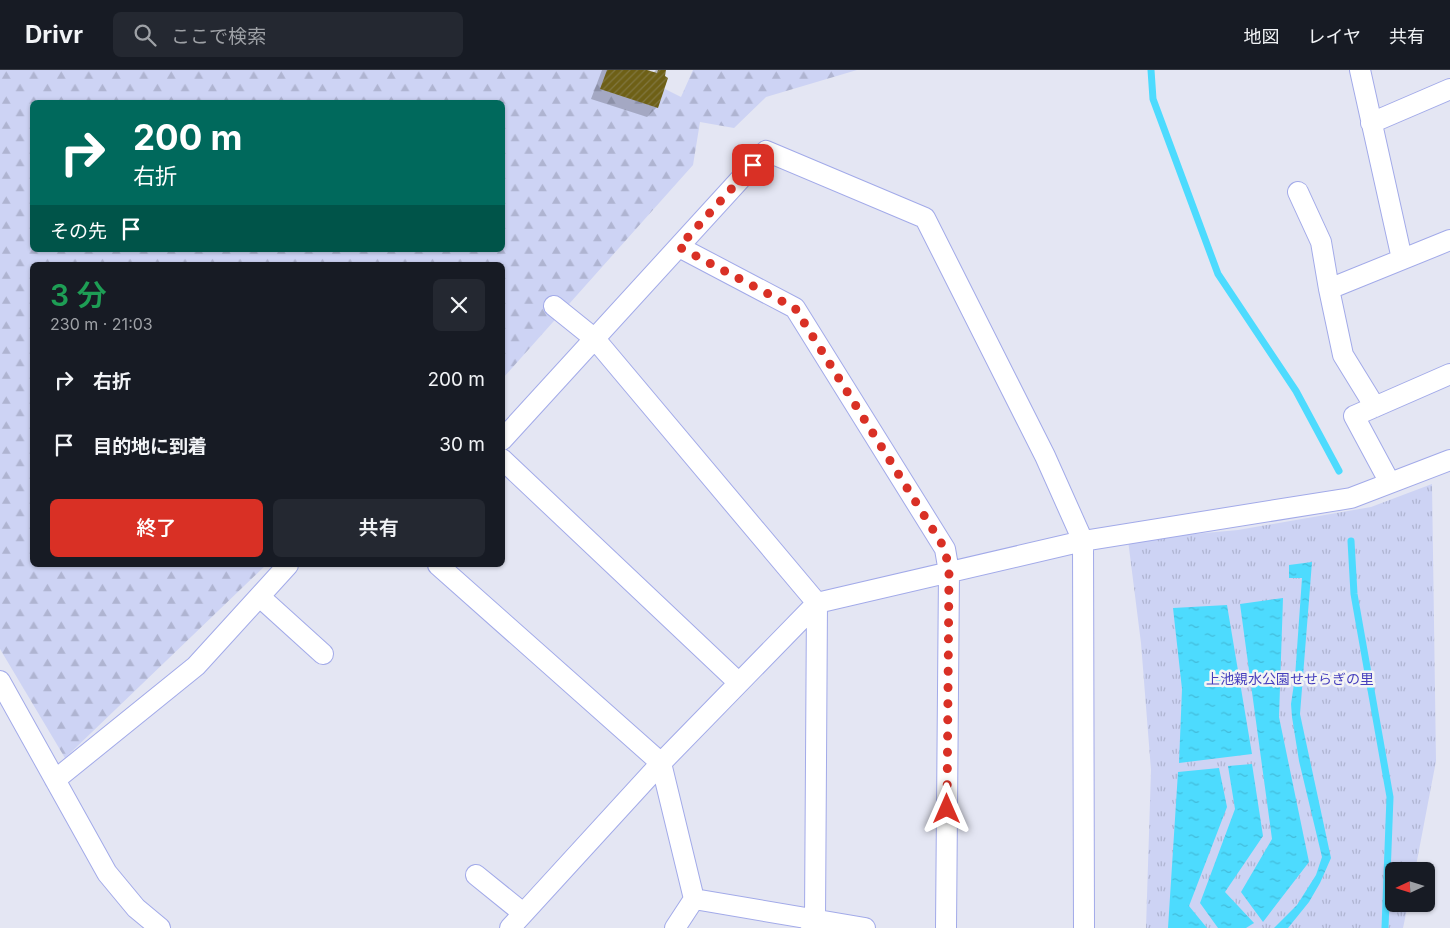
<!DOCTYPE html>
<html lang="ja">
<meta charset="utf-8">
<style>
:root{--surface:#171b24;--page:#242831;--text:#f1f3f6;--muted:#9ea1a6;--line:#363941;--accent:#d93025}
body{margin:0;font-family:Inter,"Noto Sans JP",sans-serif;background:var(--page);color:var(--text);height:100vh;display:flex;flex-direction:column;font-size:19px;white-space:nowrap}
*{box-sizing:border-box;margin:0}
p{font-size:16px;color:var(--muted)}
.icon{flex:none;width:28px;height:28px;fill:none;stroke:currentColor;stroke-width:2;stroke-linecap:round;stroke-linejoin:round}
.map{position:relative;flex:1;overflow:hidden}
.details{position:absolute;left:30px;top:192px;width:475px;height:305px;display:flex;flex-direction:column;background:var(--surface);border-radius:8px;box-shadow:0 1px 4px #0004}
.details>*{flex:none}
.banner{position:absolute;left:30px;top:30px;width:475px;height:152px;border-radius:8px;box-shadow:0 1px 4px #0004;background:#00695c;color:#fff;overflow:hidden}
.needle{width:32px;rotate:266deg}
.fabs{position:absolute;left:1385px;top:792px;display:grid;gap:10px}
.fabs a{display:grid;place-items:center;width:50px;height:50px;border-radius:8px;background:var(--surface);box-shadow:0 1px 4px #0004;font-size:25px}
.pin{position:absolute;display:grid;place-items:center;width:42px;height:42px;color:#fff;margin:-21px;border-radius:10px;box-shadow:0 2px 8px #0006}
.me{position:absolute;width:55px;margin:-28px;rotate:0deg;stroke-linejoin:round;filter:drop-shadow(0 0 4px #0008)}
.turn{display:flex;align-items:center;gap:18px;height:105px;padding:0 20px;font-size:22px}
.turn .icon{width:65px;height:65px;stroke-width:2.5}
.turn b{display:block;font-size:35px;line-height:42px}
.then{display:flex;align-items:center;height:48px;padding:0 20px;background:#0003;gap:10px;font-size:19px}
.round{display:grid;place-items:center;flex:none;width:52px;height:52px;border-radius:8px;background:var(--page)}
.headline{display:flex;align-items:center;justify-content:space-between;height:85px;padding:0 20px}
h1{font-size:30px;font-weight:600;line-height:38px;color:#1e9e55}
.button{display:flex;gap:10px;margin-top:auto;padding:10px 20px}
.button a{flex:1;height:58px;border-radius:8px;background:var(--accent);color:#fff;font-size:20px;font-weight:600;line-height:58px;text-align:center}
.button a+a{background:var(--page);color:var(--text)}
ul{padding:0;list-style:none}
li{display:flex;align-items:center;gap:15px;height:65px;padding:0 20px}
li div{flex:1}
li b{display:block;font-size:19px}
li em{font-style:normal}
header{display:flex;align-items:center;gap:30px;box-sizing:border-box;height:70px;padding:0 25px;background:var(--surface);border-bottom:1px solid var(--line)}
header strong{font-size:24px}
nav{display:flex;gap:28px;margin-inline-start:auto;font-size:18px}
.search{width:350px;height:45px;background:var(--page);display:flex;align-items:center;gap:12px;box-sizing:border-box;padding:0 18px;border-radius:8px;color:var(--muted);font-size:19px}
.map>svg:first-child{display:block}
.forest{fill:url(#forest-firs);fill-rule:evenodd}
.park{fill:url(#park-tufts)}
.water{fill:url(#water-ripples)}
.shadow{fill:#0003}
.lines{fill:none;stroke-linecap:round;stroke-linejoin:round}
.stream{stroke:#4ddbfe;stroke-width:7}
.building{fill:url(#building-hatch)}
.street-casing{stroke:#a2aae9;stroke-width:22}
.street{stroke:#fff;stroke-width:20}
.route{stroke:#d93025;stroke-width:9;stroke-dasharray:0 16.2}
.labels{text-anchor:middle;stroke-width:5;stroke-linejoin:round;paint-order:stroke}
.park-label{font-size:14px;fill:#453fbd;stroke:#f4f4f4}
</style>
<header>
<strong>Drivr</strong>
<div class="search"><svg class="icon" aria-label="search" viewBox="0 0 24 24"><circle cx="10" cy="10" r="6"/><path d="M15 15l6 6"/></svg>ここで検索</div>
<nav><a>地図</a><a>レイヤ</a><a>共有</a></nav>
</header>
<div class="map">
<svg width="1450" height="858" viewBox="0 0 1450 858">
<defs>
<pattern id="forest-firs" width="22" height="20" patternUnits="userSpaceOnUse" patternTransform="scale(1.25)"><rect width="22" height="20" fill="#cdd3f4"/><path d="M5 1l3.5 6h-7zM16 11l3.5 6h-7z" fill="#afb4d1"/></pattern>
<pattern id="park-tufts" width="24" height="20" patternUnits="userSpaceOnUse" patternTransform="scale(1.25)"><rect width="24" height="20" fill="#cdd3f4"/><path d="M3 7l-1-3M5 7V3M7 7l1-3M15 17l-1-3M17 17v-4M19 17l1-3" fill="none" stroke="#afb4d1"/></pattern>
<pattern id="water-ripples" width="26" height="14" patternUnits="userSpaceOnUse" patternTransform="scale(1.25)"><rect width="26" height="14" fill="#4ddbfe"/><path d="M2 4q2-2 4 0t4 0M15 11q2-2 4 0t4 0" fill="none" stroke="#42bbda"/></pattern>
<pattern id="building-hatch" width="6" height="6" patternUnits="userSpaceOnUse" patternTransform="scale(1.25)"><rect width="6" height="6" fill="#6e6016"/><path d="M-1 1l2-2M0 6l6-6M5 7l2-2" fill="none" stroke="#807640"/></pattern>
</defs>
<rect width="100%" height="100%" fill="#e4e6f3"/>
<!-- forest -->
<path class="forest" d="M0,0h627l54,27 12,-27h164l-91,27 -32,31 -34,-6 -7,43 -190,213 -1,-113h-470v300h234l-201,193 -65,-109zM32,32h470v148h-470z"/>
<!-- park -->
<path class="park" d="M1432,414l4,277 -21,110h-21v33h14l-5,24h-257l5,-158 -10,-127 -13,-103 110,-10 133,-23z"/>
<!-- water -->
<path class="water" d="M1312,492l-12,152 31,144 -11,25 -11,19 -21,26h-14l23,-23 19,-30 6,-18 -23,-96 -7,-44 -1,-13 4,-27 7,-99h-13v-13z
M1283,528l-4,119 30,145 -46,60 -22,-30 31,-53 -32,-235z
M1227,535l25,149 -73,9 3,-74 -9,-81z
M1252,694l11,72 -38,56 29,31 -8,5h-28l-18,-25 35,-94 -7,-43z
M1219,698l8,39 -38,99 18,22h-39l10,-156z"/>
<!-- shadow -->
<path class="shadow" d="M602,0h40l11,3 3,-3h9l-8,37 -10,10 -56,-18z"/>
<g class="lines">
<!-- stream -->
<path class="stream" d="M1151,0l2,29 65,175 78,117 43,80
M1351,471l3,53 36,203 -5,131"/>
</g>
<!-- building -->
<path class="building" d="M607,0h40l10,3 1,-3h8l-1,6 3,2 -10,30 -58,-19z"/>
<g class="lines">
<defs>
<path id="street" d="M1360,0l42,189
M1371,53l79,-34
M1298,122l23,50 8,47 14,66 32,52
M679,177l116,61 150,241 4,23 -3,356
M1329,219l121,-49
M554,236l41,33 222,264 -2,316 -4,9
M502,370l264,-289 159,67 120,238 38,85 1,387
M502,389l237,224
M1390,413l-36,-67 96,-42
M438,495l223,198 33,136 -19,29
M260,527l63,57
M0,611l107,192 29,35 24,20
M55,710l141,-114 92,-101
M476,805l47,38
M694,829l171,29
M510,858l151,-165 156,-160 266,-62 268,-43 99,-38"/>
</defs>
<!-- street casing -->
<use href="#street" class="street-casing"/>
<!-- street -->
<use href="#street" class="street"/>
</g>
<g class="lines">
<!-- route -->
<path class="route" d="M753,95l-74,82 116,61 150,241 4,23 -2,237"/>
</g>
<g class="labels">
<!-- park labels -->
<g class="park-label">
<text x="1290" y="614">上池親水公園せせらぎの里</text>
</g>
</g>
</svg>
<div class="fabs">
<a><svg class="needle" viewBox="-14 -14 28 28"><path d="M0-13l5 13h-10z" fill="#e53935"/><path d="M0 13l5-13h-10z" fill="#9ea1a6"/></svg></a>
</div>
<div class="pin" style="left:753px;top:95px;background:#d93025"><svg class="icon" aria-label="arrive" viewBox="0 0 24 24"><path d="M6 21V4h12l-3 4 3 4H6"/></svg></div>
<svg class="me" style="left:947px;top:739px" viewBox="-20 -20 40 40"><path d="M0-17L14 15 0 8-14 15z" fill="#d93025" stroke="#fff" stroke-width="4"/></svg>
<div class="banner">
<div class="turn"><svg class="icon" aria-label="right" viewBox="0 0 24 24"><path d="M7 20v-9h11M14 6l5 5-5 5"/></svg><div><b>200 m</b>右折</div></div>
<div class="then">その先<svg class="icon" aria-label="arrive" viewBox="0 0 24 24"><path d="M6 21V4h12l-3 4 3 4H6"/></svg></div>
</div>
<section class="details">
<div class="headline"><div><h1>3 分</h1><p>230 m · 21:03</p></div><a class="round"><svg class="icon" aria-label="close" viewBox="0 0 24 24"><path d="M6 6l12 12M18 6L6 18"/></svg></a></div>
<ul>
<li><svg class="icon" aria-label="right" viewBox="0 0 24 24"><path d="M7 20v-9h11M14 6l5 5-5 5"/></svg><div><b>右折</b></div><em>200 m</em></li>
<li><svg class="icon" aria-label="arrive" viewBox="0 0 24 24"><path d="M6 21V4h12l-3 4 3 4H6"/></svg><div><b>目的地に到着</b></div><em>30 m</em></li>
</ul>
<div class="button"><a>終了</a><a>共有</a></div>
</section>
</div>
